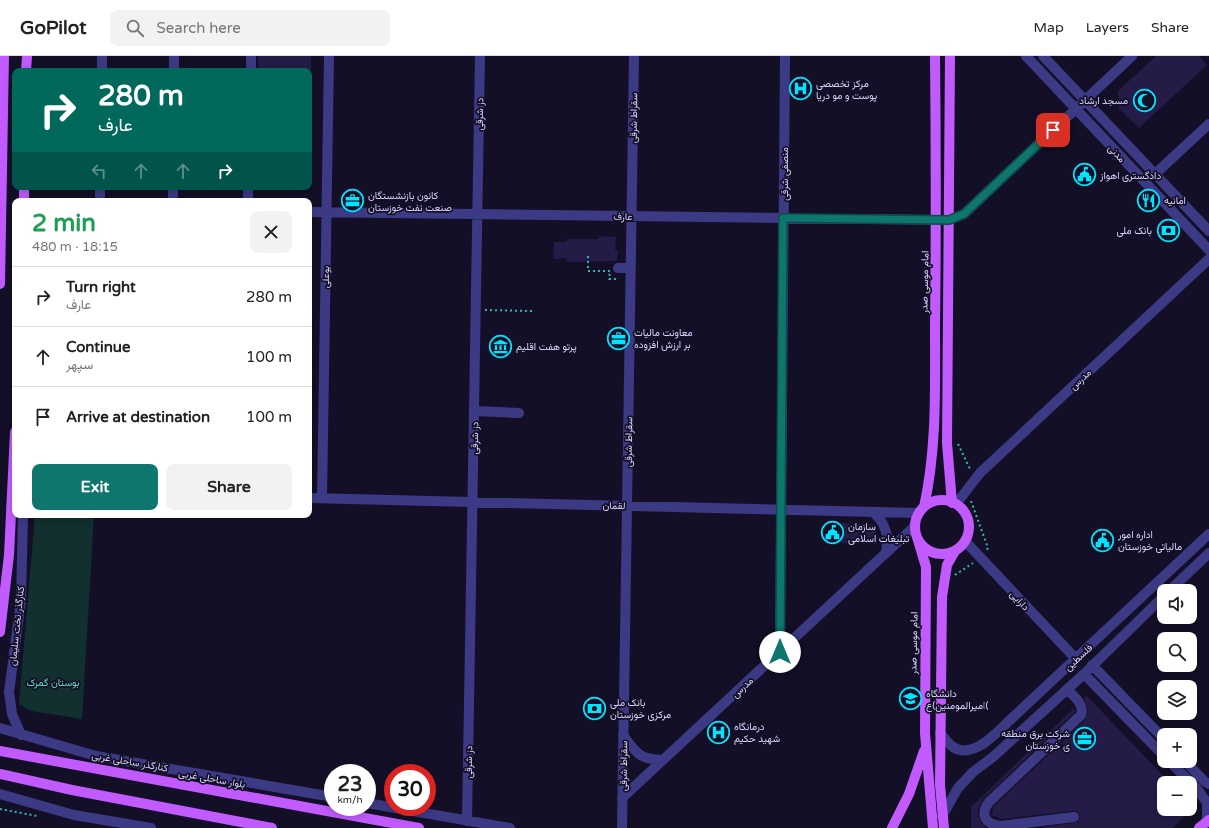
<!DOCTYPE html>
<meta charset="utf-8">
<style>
:root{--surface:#fff;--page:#f2f2f2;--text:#222;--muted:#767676;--line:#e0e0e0;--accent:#0f766e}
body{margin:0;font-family:"Varela Round",Vazirmatn,sans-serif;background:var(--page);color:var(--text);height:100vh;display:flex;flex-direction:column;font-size:15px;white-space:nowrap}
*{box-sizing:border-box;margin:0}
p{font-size:13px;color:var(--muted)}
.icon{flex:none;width:22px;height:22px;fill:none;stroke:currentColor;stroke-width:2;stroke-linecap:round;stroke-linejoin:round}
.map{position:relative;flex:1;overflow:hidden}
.drawer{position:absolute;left:12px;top:142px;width:300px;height:320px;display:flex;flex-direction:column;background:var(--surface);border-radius:8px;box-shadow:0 2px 10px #0003}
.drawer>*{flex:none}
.hud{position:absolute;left:12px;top:12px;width:300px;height:122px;border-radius:8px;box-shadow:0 2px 10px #0003;background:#00695c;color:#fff;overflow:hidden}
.fabs{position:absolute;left:1157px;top:528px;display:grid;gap:8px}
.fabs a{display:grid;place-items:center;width:40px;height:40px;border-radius:8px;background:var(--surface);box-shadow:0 2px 10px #0003;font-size:20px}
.speed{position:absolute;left:324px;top:708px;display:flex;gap:8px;font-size:20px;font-weight:700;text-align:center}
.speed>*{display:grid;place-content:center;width:52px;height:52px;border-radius:50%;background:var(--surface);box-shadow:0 2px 10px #0003;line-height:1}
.speed small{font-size:10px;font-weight:400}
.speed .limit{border:6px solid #d22;background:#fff;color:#111}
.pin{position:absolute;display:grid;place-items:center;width:34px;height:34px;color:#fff;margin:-17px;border-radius:8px;box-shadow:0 2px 6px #0006}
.me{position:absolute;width:44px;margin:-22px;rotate:0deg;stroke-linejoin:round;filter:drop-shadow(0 0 3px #0008)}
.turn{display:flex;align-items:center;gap:14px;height:84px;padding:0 20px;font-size:18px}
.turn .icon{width:52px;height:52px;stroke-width:2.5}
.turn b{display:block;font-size:28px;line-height:34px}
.lanes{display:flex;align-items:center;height:38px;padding:0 20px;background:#0003;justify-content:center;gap:20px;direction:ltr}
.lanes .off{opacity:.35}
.round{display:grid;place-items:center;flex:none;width:42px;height:42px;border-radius:8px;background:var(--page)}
.headline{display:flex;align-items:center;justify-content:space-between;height:68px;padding:0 20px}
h1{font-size:24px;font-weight:700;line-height:30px;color:#1e9e55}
.cta{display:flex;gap:8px;margin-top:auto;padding:8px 20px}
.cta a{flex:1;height:46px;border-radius:8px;background:var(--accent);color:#fff;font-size:16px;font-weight:700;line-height:46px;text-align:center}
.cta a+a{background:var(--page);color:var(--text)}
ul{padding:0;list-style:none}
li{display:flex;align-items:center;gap:12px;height:60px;padding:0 20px;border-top:1px solid var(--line)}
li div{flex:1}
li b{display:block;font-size:15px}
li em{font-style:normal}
header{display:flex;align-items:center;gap:24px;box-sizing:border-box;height:56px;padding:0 20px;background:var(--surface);border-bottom:1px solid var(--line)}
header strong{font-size:19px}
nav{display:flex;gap:22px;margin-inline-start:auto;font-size:14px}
.search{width:280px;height:36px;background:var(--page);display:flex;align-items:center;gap:10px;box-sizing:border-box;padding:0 14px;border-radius:8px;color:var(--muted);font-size:15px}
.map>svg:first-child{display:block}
.green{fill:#12302f}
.building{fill:#241b47}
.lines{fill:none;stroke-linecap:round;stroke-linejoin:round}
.path{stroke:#2fb8b0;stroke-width:2;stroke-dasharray:2 3;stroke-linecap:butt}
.minor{stroke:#3d3a85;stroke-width:10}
.major{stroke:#c25bff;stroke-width:10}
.route-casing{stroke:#0a4d48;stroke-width:10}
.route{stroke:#0f766e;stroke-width:7}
.labels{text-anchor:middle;stroke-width:3.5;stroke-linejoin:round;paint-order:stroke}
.poi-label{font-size:10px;fill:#d9d4ff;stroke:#130f26;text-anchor:start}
.street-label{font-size:10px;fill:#d9d4ff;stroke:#130f26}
.park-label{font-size:10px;fill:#5fe0c0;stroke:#130f26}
</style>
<header>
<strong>GoPilot</strong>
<div class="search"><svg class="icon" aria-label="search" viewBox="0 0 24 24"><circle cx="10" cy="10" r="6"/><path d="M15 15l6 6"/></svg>Search here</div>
<nav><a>Map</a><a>Layers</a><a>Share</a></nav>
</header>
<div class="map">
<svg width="1209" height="772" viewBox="0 0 1209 772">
<rect width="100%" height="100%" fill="#130f26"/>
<!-- green -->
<path class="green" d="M35,459h59l-12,204 -51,-8 -12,-7z"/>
<!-- building -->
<path class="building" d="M258,0h53v15h-53z
M1156,0h43l8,9 -68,63 -20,-19 -1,-18z
M599,180l17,1 -1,13h3l-1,11 -50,1 -1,-4 -13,1 1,-17h13v-3h31z
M840,467l32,1 6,14 -8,6 -31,-1z
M1087,640l83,87h-6v26h27l-18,19h-135l40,-6 2,-6 -3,-5h-3l-73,8 -10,-4 3,-9 91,-86 3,-10 -4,-12z
M1074,652l1,4 -92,87 -5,10v6l3,8 6,5h-16v-21z"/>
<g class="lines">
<!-- path -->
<path class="path" d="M588,200v15h22l-1,8h8
M485,254l47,1
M958,388l12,25
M971,445l17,47 -2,3
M955,519l18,-12
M0,753l37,7"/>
<!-- minor -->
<path class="minor" d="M1026,0l183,194
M1043,0l166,175
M102,15v-15
M174,15v-15
M251,15v-15
M1155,118l54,-50
M100,145v-14
M173,145v-14
M248,145v-14
M309,156l640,8 15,-6 168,-158
M618,212h12
M475,355l44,2
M309,442l610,15
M322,442l7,-442
M956,448l24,-31 229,-214
M873,456c13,12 16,23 13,40
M965,485l111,118
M1169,535l40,-38
M780,596l5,-596
M1092,609l72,74
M1084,618l80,82
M1067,633c6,7 18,15 14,26l-92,87c-10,14 -3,22 12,24l73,-9
M0,672l96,28 237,41
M940,677c4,4 8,11 13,14 20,13 43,-14 56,-26l200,-187
M21,679l-9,-21 -3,-22 12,-92 2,-85
M623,679c14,19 16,24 40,25
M1169,705l29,29 9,13v19
M1185,705l19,20 5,3
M0,738l74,21 77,13
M622,742l293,-272
M367,747l143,25
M942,760l16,-28 15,-16 20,-15 91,-83 80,-78
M467,765l13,-765
M622,772l12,-772"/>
<!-- major -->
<path class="major" d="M950,0l-3,387 5,60
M26,15l1,-15
M24,145v-14
M0,228l4,-228
M915 471a27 27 0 1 1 54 0a27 27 0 1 1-54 0Z
M924,451c13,-59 11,-119 11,-178 1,-91 1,-182 0,-273
M918,484l8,27 -1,166 8,95
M0,576l9,-77 6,-123
M0,695l419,77
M0,718l72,16 200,38
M892,772l17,-34 15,-43
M944,772l-4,-43 2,-188 5,-32 8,-14
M1199,772l10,-8"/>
</g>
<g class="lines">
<defs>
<path id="route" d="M780,596l3,-434 166,2 15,-6 89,-84"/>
</defs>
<!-- route casing -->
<use href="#route" class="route-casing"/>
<!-- route -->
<use href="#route" class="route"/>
</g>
<!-- icons -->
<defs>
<symbol id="hospital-ring" viewBox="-11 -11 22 22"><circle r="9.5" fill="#130f26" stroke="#00e5ff" stroke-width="1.5"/><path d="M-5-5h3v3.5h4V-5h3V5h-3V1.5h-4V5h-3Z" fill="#00e5ff"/></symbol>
<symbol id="mosque-ring" viewBox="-11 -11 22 22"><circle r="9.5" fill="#130f26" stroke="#00e5ff" stroke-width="1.5"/><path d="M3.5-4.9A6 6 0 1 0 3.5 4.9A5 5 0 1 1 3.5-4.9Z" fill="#00e5ff"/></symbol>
<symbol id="civic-ring" viewBox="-11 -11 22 22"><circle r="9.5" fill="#130f26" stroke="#00e5ff" stroke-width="1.5"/><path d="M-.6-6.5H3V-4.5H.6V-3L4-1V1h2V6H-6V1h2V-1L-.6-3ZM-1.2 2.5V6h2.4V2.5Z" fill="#00e5ff"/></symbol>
<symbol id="restaurant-ring" viewBox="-11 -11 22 22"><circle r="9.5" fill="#130f26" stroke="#00e5ff" stroke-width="1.5"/><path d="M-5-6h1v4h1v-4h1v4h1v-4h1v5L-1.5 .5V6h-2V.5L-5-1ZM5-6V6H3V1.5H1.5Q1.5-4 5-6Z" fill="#00e5ff"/></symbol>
<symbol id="office-ring" viewBox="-11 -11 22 22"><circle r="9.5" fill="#130f26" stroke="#00e5ff" stroke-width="1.5"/><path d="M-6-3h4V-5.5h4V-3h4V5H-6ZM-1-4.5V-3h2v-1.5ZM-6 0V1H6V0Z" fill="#00e5ff"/></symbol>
<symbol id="bank-ring" viewBox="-11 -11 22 22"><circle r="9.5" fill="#130f26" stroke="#00e5ff" stroke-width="1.5"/><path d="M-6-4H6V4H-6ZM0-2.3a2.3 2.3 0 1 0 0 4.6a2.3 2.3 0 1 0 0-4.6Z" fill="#00e5ff"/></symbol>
<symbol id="museum-ring" viewBox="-11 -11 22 22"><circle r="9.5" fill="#130f26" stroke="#00e5ff" stroke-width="1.5"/><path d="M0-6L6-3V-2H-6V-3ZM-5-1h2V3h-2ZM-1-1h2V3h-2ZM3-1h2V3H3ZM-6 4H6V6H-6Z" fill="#00e5ff"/></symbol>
<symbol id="university-ring" viewBox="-11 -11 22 22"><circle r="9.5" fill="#130f26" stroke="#00e5ff" stroke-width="1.5"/><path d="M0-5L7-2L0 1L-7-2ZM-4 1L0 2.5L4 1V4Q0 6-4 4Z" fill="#00e5ff"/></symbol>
</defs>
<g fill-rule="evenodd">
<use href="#hospital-ring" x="788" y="20" width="25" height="25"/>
<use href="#mosque-ring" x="1132" y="32" width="25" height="25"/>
<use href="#civic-ring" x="1072" y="106" width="25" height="25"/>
<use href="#restaurant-ring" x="1136" y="132" width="25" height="25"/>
<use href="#office-ring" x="340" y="132" width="25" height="25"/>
<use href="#bank-ring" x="1156" y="162" width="25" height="25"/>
<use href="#office-ring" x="606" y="270" width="25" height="25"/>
<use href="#museum-ring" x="488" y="278" width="25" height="25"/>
<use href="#civic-ring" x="820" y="464" width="25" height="25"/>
<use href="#civic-ring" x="1090" y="472" width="25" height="25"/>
<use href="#university-ring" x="898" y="630" width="25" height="25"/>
<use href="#bank-ring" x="582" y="640" width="25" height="25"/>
<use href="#hospital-ring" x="706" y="664" width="25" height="25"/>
<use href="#office-ring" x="1072" y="670" width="25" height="25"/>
</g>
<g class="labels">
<!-- poi labels -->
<g class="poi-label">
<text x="816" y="31">مرکز تخصصی<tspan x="816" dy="12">پوست و مو دریا</tspan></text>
<text x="1128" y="48" text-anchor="end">مسجد ارشاد</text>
<text x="1100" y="123">دادگستری اهواز</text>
<text x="368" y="143">کانون بازنشستگان<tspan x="368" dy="12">صنعت نفت خوزستان</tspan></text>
<text x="1164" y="148">امانیه</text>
<text x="1152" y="178" text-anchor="end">بانک ملی</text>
<text x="634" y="280">معاونت مالیات<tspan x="634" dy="12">بر ارزش افزوده</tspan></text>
<text x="516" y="294">پرتو هفت اقلیم</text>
<text x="848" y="474">سازمان<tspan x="848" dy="12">تبلیغات اسلامی</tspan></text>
<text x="1118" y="482">اداره امور<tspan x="1118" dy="12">مالیاتی خوزستان</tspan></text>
<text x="926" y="641">دانشگاه<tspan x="926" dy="12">امیرالمومنین)ع(</tspan></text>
<text x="610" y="650">بانک ملی<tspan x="610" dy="12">مرکزی خوزستان</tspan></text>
<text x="734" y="674">درمانگاه<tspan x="734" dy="12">شهید حکیم</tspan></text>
<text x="1070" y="681" text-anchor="end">شرکت برق منطقه<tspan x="1070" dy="12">ی خوزستان</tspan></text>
</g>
<!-- street labels -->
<g class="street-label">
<text transform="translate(479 58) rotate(-89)" y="4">دز شرقی</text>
<text transform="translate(633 62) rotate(-89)" y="4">سقراط شرقی</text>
<text transform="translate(1117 97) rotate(46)" y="4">مدنی</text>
<text transform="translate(784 118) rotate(-90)" y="4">منصفی شرقی</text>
<text transform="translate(623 160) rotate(1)" y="4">عارف</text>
<text transform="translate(325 221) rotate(-89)" y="4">بوعلی</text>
<text transform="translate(924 226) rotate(-89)" y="4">امام موسی صدر</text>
<text transform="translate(1080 323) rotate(-43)" y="4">مدرس</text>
<text transform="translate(474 382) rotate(-89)" y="4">دز شرقی</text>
<text transform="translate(628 386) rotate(-89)" y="4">سقراط شرقی</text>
<text transform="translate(614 449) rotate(1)" y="4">لقمان</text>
<text transform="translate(1020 544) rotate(47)" y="4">دارایی</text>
<text transform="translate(16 570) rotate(-84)" y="4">کنارگذر تخت سلیمان</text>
<text transform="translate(913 587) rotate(-89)" y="4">امام موسی صدر</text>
<text transform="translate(1078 601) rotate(-43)" y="4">فلسطین</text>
<text transform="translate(742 631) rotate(-43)" y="4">مدرس</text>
<text transform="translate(130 705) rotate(10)" y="4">کنارگذر ساحلی غربی</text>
<text transform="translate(468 706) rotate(-89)" y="4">دز شرقی</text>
<text transform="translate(623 710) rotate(-89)" y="4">سقراط شرقی</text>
<text transform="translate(212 722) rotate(10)" y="4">بلوار ساحلی غربی</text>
</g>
<!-- park labels -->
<g class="park-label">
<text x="53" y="630">بوستان گمرک</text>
</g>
</g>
</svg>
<div class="fabs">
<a><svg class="icon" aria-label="sound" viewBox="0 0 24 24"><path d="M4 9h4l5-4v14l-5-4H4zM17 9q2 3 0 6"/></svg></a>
<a><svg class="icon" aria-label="search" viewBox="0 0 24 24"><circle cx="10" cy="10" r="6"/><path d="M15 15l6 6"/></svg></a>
<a><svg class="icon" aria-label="layers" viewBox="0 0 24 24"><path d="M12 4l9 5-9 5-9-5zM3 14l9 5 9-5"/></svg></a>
<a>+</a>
<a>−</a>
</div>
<div class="speed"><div>23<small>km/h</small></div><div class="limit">30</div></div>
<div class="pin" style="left:1053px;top:74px;background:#d93025"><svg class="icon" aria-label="arrive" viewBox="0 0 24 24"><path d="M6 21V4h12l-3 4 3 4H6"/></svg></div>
<svg class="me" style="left:780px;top:596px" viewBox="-20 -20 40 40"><circle r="19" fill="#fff"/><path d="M0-13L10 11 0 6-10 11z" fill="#0f766e"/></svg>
<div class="hud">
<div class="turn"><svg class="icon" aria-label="right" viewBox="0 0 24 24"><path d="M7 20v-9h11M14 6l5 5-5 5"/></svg><div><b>280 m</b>عارف</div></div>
<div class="lanes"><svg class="icon off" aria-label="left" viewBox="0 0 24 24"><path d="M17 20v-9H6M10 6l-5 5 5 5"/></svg><svg class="icon off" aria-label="ahead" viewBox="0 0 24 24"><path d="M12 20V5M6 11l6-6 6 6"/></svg><svg class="icon off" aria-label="ahead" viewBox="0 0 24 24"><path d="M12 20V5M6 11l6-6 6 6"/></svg><svg class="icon" aria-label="right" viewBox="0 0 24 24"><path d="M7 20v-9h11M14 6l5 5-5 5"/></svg></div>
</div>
<section class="drawer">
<div class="headline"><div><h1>2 min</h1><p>480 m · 18:15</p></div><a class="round"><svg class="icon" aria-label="close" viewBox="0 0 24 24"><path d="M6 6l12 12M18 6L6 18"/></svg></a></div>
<ul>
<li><svg class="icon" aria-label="right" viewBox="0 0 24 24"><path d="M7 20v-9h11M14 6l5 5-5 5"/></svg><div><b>Turn right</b><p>عارف</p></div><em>280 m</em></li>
<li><svg class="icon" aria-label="ahead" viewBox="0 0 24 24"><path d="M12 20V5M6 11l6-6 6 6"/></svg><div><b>Continue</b><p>سپهر</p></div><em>100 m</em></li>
<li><svg class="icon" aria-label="arrive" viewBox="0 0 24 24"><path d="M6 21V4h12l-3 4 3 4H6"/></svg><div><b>Arrive at destination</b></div><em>100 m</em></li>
</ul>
<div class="cta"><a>Exit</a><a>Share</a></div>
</section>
</div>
